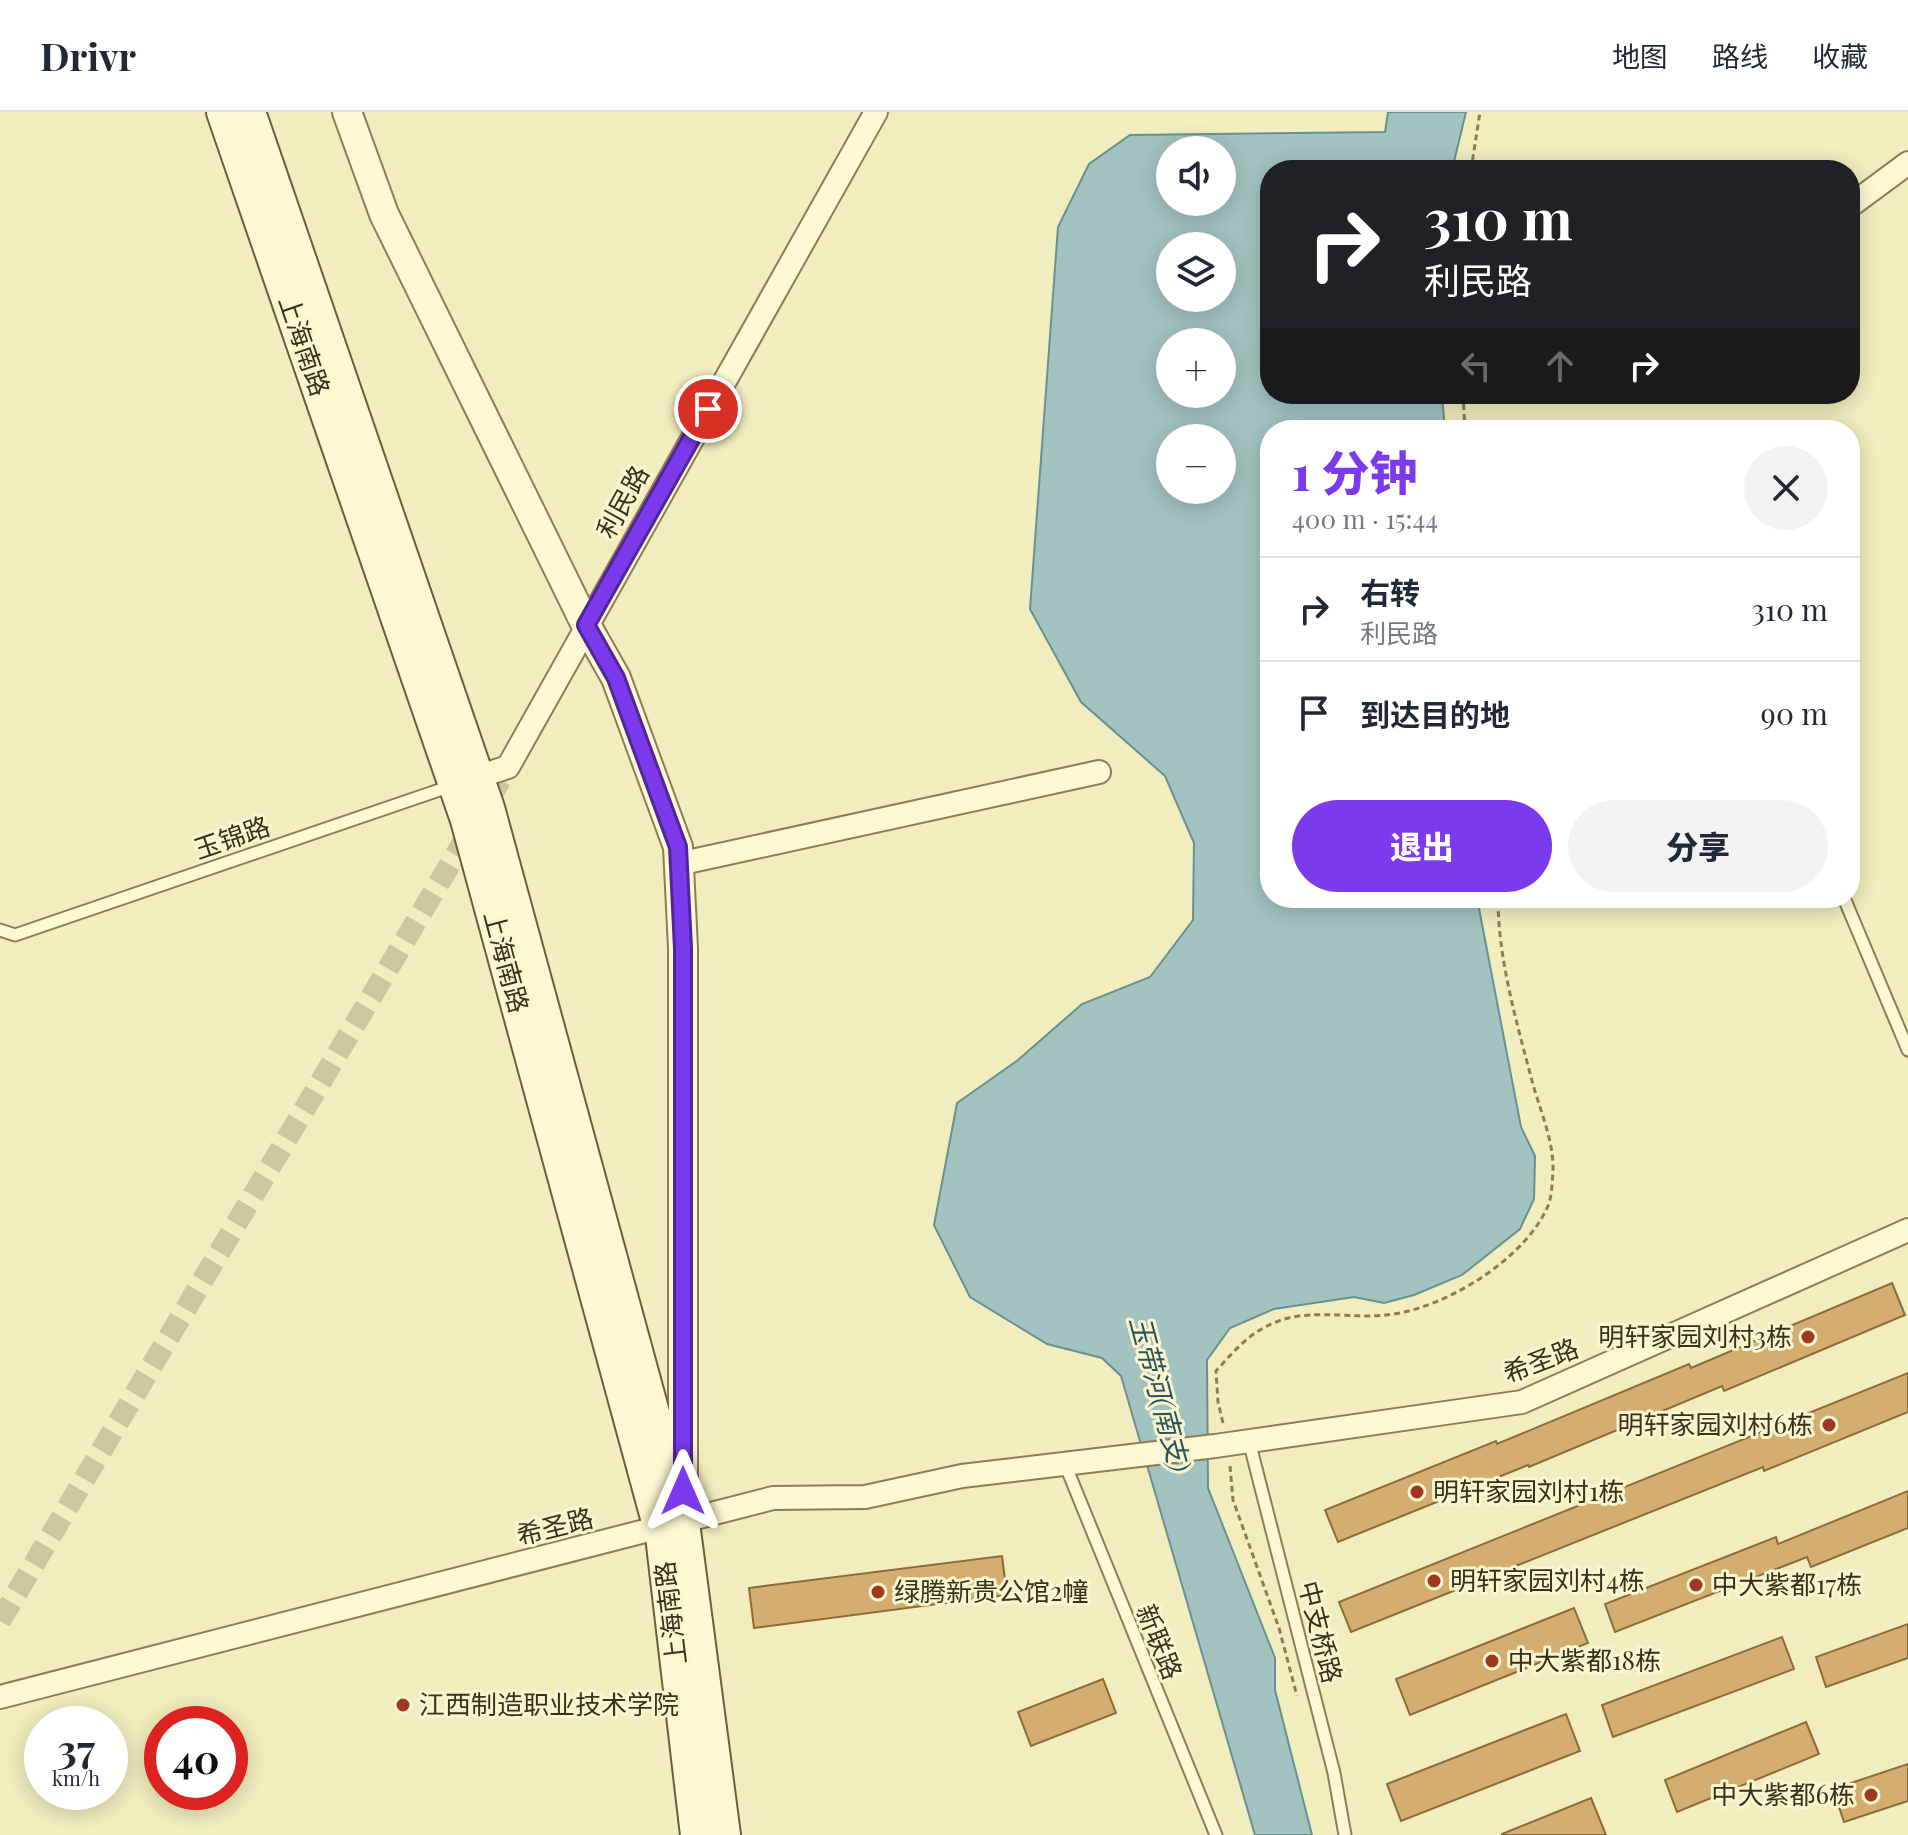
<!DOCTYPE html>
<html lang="zh">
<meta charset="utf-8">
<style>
:root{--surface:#fff;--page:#f2f2f3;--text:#1f2937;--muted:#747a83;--line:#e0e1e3;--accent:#7c3aed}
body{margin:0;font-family:"Playfair Display","Noto Sans SC",serif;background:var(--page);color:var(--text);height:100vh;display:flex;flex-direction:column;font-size:30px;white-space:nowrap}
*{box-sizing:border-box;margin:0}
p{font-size:26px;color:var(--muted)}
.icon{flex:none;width:44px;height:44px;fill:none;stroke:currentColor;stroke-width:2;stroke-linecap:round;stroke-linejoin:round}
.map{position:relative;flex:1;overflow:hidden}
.drawer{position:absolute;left:1260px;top:308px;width:600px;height:488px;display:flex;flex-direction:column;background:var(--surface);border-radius:32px;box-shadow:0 4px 20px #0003}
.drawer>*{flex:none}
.banner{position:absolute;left:1260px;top:48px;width:600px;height:244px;border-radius:32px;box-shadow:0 4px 20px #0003;background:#202124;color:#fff;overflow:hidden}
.fabs{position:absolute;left:1156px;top:24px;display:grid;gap:16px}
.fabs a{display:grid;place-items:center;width:80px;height:80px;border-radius:50%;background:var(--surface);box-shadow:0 4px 20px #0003;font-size:40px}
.speed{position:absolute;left:24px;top:1594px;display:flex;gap:16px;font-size:40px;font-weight:700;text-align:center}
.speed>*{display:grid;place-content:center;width:104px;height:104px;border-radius:50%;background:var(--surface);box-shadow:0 4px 20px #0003;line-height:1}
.speed small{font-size:20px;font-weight:400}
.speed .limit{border:12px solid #d22;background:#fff;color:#111}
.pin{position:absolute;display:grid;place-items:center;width:68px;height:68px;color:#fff;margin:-34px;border:4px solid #fff;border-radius:50%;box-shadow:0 2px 8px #0007}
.me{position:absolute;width:88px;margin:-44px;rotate:0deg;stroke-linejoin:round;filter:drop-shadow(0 0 6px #0008)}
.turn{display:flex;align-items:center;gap:28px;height:168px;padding:0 32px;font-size:36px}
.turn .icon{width:104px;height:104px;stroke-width:2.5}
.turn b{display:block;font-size:56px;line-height:68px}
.lanes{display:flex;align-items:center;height:76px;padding:0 32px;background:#0003;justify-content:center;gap:40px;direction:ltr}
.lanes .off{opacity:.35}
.round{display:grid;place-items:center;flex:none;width:84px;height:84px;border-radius:42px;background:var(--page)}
.summary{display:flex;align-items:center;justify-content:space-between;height:136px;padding:0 32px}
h1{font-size:48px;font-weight:800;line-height:60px;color:var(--accent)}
.action{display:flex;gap:16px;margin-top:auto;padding:16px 32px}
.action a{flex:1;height:92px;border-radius:48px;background:var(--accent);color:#fff;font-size:32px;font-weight:800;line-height:92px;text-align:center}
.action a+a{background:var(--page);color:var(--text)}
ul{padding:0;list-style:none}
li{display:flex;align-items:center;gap:24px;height:104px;padding:0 32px;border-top:2px solid var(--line)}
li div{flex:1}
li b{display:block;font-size:30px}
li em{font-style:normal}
header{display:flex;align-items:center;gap:48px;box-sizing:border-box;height:112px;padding:0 40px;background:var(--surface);border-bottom:2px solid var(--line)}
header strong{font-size:38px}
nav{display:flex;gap:44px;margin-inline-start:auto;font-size:28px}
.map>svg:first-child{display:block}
.water{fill:#a2c3c0;stroke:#68918f;stroke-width:2;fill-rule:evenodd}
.building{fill:#d4ad70;stroke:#8d6b38;stroke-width:2}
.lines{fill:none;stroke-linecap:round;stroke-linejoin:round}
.minor-tunnel{stroke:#cdc79d;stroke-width:22;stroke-dasharray:22 11;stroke-linecap:butt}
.service-casing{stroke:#8c7d55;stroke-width:15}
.minor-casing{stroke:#8c7d55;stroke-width:26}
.tertiary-casing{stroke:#8c7d55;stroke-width:32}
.secondary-casing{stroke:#6d5d38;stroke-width:36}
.path{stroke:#8c7d55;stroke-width:3;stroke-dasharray:6 4;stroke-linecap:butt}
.service{stroke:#fcf8d2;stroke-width:11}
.minor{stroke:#fcf8d2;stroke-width:22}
.tertiary{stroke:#fcf8d2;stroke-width:28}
.secondary{stroke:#fcf8d2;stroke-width:32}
.route-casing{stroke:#51269a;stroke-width:20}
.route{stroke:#7c3aed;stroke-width:14}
.poi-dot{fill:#a0381f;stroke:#f9f5ce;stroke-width:3}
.labels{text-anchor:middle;stroke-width:6;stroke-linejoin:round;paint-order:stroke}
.street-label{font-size:26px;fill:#3a301b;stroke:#f9f5ce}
.poi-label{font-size:26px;fill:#3a301b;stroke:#f9f5ce;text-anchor:start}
.water-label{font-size:28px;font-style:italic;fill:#29545b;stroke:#f9f5ce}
</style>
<header>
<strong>Drivr</strong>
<nav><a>地图</a><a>路线</a><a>收藏</a></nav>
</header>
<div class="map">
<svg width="1908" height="1723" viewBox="0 0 1908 1723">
<rect width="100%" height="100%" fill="#f2edbe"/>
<!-- water -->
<path class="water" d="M1388,0h78l-14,58h-182v224h172l3,36h-175v468h207l44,229 14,29 -1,43 -14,30 -58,46 -48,20 -30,8 -30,-6 -80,12 -44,19 -23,32 1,128 67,170v32l37,145h-57l-134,-459 -19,-18 -55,-14 -77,-47 -36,-72 23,-122 61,-43 64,-56 68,-27 43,-57 1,-77 -29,-67 -84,-74 -51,-93 28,-382 31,-63 41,-29 255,-3zM1170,38h52v52h-52zM1170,134h52v52h-52zM1170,230h52v52h-52zM1170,326h52v52h-52z"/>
<!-- building -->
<path class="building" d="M1892,1171l13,32 -181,76 -2,-5 -193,81 -1,-2 -190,77 -13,-32 171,-69 1,3 192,-80 2,4z
M1908,1261v39l-144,59 -1,-4 -412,165 -12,-30z
M1908,1379v37l-97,39 -4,-10 -192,75 -10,-28 171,-67 2,7z
M1002,1444l5,39 -253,33 -5,-40z
M1574,1496l14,35 -178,72 -14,-36z
M1908,1512v34l-82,29 -10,-30z
M1782,1525l12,32 -181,68 -11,-32z
M1103,1567l13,34 -85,33 -13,-34z
M1566,1602l14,37 -179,70 -14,-37z
M1806,1610l13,32 -142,58 -12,-32z
M1908,1652v37l-64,21 -11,-33z
M1591,1686l15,37h-104v-1z"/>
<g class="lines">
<!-- minor-tunnel -->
<path class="minor-tunnel" d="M0,1509l508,-854"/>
<defs>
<path id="service" d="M1844,786l64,152
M0,818l15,5 439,-150
M1249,1329l85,332 11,62
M1065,1352l151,371"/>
<path id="minor" d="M1850,94l58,-43
M477,665l31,-10 368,-655
M678,752l421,-92
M0,1585l773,-199 92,-1 97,-21 253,-30 307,-44 386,-172"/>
<path id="tertiary" d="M347,0l37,102 202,411 30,53 62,169 5,101v550"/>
<path id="secondary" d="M223,0l244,708 195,716 35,299
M249,0l239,696 195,715 41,312"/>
</defs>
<!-- service casing -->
<use href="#service" class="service-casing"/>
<!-- minor casing -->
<use href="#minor" class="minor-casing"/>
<!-- tertiary casing -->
<use href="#tertiary" class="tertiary-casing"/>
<!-- secondary casing -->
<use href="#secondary" class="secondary-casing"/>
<!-- path -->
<path class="path" d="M1471,58l9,-58
M1463,282l2,36
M1223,1311l-5,-21 -2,-31c18,-20 34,-39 60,-49 34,-14 75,-3 110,-7 56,-5 137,-54 161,-107 5,-10 5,-25 6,-36 1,-33 -14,-63 -22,-95 -15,-57 -33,-119 -33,-179
M1230,1354l3,34 46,128 18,68"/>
<!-- service -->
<use href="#service" class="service"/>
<!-- minor -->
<use href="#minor" class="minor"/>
<!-- tertiary -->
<use href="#tertiary" class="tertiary"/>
<!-- secondary -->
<use href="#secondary" class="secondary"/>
</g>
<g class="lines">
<defs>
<path id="route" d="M683,1379v-543l-5,-101 -62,-169 -30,-53 122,-216"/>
</defs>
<!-- route casing -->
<use href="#route" class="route-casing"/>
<!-- route -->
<use href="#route" class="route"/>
</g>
<!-- markers -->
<g class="poi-dot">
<circle cx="1808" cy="1225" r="8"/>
<circle cx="1829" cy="1313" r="8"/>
<circle cx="1417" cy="1380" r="8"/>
<circle cx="1434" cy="1469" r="8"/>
<circle cx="1696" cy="1473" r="8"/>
<circle cx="878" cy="1480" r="8"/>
<circle cx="1492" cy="1549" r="8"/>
<circle cx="403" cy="1593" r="8"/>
<circle cx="1871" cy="1683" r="8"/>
</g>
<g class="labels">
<!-- street labels -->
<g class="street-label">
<text transform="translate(304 234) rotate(71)" y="9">上海南路</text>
<text transform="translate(623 390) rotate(-61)" y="9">利民路</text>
<text transform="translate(232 726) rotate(-19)" y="9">玉锦路</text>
<text transform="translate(506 850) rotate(75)" y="9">上海南路</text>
<text transform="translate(1541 1249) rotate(-21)" y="9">希圣路</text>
<text transform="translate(555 1415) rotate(-14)" y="9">希圣路</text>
<text transform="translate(671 1501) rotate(-97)" y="9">上海南路</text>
<text transform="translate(1320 1520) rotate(76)" y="9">中支桥路</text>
<text transform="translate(1159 1530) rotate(68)" y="9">新联路</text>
</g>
<!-- poi labels -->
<g class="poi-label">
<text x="1792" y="1234" text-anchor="end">明轩家园刘村3栋</text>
<text x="1813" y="1322" text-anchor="end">明轩家园刘村6栋</text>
<text x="1433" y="1389">明轩家园刘村1栋</text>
<text x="1450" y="1478">明轩家园刘村4栋</text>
<text x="1712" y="1482">中大紫都17栋</text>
<text x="894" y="1489">绿腾新贵公馆2幢</text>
<text x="1508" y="1558">中大紫都18栋</text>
<text x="419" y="1602">江西制造职业技术学院</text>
<text x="1855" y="1692" text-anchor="end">中大紫都6栋</text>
</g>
<!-- water labels -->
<g class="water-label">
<text transform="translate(1160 1282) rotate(75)" y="10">玉带河(南支)</text>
</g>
</g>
</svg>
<div class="fabs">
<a><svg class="icon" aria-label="sound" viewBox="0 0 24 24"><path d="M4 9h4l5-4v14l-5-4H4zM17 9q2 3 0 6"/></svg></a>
<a><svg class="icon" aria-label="layers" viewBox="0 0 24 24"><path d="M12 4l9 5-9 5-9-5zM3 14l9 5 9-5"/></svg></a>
<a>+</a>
<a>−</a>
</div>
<div class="speed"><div>37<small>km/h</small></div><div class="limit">40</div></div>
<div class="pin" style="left:708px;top:297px;background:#d93025"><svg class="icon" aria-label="arrive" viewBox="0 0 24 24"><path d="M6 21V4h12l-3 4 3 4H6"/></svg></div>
<svg class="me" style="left:683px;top:1379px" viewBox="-20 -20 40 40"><path d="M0-17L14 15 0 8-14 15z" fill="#7c3aed" stroke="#fff" stroke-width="4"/></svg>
<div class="banner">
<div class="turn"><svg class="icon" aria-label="right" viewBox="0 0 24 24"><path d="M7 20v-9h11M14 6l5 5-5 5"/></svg><div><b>310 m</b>利民路</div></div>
<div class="lanes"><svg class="icon off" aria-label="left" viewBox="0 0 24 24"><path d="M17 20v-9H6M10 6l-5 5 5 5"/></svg><svg class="icon off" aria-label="ahead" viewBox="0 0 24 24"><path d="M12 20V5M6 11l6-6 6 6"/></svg><svg class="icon" aria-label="right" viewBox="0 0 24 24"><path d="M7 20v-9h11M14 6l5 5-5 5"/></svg></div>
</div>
<section class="drawer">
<div class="summary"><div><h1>1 分钟</h1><p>400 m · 15:44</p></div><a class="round"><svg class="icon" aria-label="close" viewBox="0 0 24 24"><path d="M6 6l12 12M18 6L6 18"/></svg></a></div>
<ul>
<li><svg class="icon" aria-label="right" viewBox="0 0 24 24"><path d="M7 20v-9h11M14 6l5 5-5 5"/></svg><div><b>右转</b><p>利民路</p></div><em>310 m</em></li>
<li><svg class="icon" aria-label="arrive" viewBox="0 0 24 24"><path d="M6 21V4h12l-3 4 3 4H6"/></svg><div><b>到达目的地</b></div><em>90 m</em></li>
</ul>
<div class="action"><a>退出</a><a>分享</a></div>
</section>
</div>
